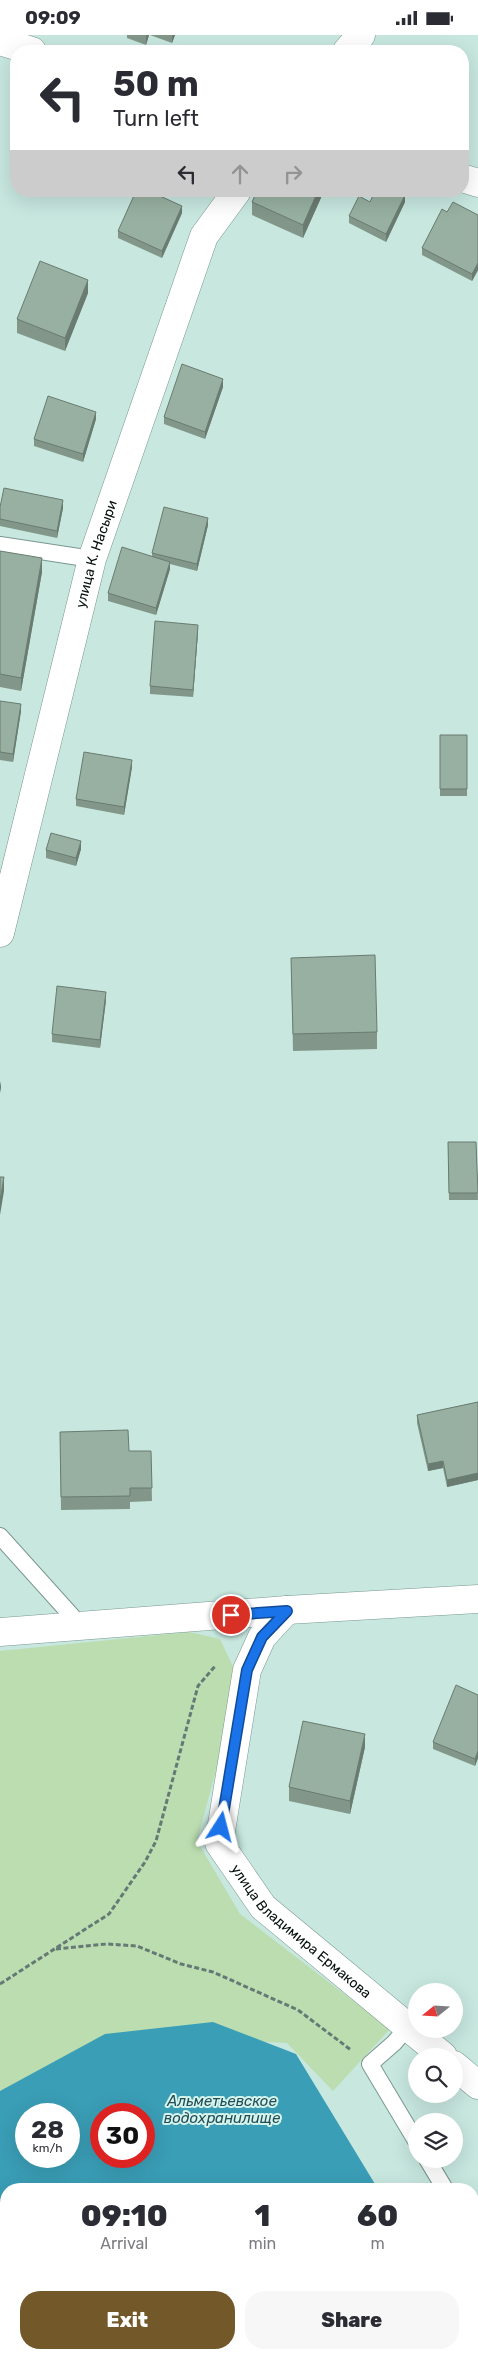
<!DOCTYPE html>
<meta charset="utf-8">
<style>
:root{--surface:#fff;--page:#f7f7f7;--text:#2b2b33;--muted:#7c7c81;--accent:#73582a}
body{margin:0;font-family:Rubik,sans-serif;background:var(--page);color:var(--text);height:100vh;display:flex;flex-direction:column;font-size:19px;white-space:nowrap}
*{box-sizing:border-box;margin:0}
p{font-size:16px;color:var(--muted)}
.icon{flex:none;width:28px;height:28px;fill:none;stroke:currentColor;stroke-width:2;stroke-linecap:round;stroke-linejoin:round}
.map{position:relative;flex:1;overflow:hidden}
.sheet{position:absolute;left:0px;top:2148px;width:479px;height:176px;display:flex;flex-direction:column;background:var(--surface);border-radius:20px 20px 0 0;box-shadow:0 5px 20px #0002}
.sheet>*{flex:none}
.guide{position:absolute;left:10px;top:10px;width:459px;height:152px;border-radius:20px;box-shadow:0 5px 20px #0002;background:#fff;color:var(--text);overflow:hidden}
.needle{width:32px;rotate:252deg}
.buttons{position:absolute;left:408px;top:1948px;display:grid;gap:10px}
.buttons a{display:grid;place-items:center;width:55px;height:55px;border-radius:50%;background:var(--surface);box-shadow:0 5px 20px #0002;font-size:25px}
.speed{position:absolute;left:15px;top:2068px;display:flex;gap:10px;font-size:25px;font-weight:700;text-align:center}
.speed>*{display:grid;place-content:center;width:65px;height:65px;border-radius:50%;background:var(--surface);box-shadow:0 5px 20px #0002;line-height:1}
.speed small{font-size:12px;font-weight:400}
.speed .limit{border:8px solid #d22;background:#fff;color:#111}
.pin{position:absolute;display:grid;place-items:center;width:42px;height:42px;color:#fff;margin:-21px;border:2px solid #fff;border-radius:50%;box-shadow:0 1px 5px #0007}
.me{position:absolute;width:55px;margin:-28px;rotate:9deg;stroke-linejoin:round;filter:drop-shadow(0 0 4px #0008)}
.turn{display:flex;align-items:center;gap:18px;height:105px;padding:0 20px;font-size:22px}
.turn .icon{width:65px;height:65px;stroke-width:2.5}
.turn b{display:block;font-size:35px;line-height:42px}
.lanes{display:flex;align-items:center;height:48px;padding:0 20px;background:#0003;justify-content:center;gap:25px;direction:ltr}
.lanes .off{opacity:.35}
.eta{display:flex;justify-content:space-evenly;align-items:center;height:85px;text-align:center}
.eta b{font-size:30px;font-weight:800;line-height:35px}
.button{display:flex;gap:10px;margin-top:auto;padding:10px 20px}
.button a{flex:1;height:58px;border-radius:20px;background:var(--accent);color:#fff;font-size:20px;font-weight:800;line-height:58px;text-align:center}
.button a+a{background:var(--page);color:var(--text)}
.status{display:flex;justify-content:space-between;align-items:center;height:35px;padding:0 25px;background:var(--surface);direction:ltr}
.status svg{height:14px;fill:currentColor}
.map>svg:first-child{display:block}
.green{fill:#bbddb0}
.water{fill:#3a9eb6;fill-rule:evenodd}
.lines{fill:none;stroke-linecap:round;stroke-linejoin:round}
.lane-casing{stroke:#7a9890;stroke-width:18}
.street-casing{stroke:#7a9890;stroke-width:29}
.secondary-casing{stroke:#7a9890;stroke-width:29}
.path{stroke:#657975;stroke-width:3;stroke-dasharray:5 2.5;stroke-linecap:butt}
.lane{stroke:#fff;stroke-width:16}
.street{stroke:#fff;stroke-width:28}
.secondary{stroke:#fff;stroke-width:28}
.wall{fill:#82978a}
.shaded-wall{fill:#6a7b71}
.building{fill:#97b0a1;stroke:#6a7b71}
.route-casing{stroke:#114b97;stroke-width:12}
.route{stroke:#1a73e8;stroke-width:9}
.labels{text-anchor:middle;stroke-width:4;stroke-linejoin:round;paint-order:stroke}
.street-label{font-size:14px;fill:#06100e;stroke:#d4f4ec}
.water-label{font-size:15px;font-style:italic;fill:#224d58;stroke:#d4f4ec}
</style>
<div class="status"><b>09:09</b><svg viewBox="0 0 49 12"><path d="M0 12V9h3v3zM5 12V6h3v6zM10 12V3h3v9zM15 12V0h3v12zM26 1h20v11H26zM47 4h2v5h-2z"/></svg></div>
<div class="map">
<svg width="478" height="2323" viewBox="0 0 478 2323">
<rect width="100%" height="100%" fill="#c7e7df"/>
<!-- green -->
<path class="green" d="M189,1597l31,7 15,32 -16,88 -22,82 43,73 150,115 -57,62 -46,-48 -91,-5 -196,74v-461z"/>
<!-- water -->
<path class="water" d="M213,1987l83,32 82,135h-372v164h466l1,-10 5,9v6h-478v-267l105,-57zM26,2079h43v42h-43zM101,2079h43v42h-43z"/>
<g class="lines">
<defs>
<path id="lane" d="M0,510l92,14
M0,1501l80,89
M408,1992l-14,16 -24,21 46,77
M427,2124l18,30
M472,2200l6,9"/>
<g id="street">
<path d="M0,6l32,10"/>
<path d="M347,16l14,-16"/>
<path d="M462,143l16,5"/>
<path id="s1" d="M0,898l92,-374 112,-323 33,-45"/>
<path id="s2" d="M287,1575l-25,27 -15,33 -28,173 44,64 180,149"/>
<path d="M454,2030l24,20"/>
</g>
<path id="secondary" d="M0,1597l287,-22 191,-11"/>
</defs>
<!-- lane casing -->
<use href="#lane" class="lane-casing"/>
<!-- street casing -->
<use href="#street" class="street-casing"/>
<!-- secondary casing -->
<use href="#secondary" class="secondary-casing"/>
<!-- path -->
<path class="path" d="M56,1914l51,-5 30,2 44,18 32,8 85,38 53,40
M0,1949l109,-70 36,-52 11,-21 42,-155 18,-21"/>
<!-- lane -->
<use href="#lane" class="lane"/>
<!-- street -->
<use href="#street" class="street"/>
<!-- secondary -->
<use href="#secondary" class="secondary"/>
</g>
<!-- wall -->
<path class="wall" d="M127,0h22l-3,10 -19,-7z
M150,0h25l-3,8z
M257,156h67l-21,47 -51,-23v-13z
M370,167h35l-19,40 -37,-19v-7z
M447,177l31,3v55l-6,11 -50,-26v-7z
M182,178l-20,45 -44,-20v-7z
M88,258l-23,58 -48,-18v-14z
M223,352l-18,52 -41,-15v-7z
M96,384l-13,43 -49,-16v-7z
M0,472l63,1 -6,30 -57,-12z
M208,490l-11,46 -27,-7v5l-14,46 -48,-14v-8l44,-37v-3z
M0,516l42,21 -21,119 -21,-4z
M198,597l-5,65 -43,-3v-8z
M0,666l21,10 -8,51 -13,-2z
M440,700h27v61h-27z
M132,732l-8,48 -48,-9v-7z
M81,814l-5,17 -30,-8v-8z
M291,923l86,74v17l-84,2z
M106,965l-6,48 -48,-6v-8z
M448,1107h28l2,58h-29z
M478,1367v78l-31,7 -4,-19 -15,3 -11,-48v-8z
M60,1397l69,19h22l1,50 -22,1v7l-69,1z
M478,1660v63l-3,8 -42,-17v-7z
M365,1712l-15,67 -61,-13v-14z"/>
<!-- shaded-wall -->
<path class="shaded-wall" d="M146,0h3l-3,10z
M172,0h3l-3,8z
M318,156h6l-21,47v-13z
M405,160v7l-19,40v-8z
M182,171v7l-20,45v-7z
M478,228v7l-6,11v-7z
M88,245v13l-23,58v-13z
M223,344v8l-18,52v-7z
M96,377v7l-13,43v-8z
M63,465v8l-6,30v-7z
M208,483v7l-11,46v-7z
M42,523v14l-21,119v-13z
M170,527v7l-14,46v-7z
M198,590v7l-5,65v-7z
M21,669v7l-8,51v-8z
M132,725v7l-8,48v-8z
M81,806v8l-5,17v-8z
M106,957v8l-6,48v-8z
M1,1046v7l-1,5v-7z
M4,1142v14l-4,24v-14z
M443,1426v7l-15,3v-7z
M478,1438v7l-31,7v-7z
M365,1699v13l-15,67v-13z
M478,1716v7l-3,8v-7z"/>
<!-- building -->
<path class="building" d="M226,12l11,4h-13z
M136,156h13l33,15 -20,45 -44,-20z
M257,156h61l-15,34 -51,-23z
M375,156h23l7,4 -19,39 -37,-18 10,-20 11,6z
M453,167l25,13v48l-6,11 -50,-26 20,-39 5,3z
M40,226l48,19 -23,58 -48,-19z
M182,329l41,15 -18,53 -41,-15z
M48,361l48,16 -13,42 -49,-15z
M4,453l59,12 -6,31 -57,-12v-12z
M164,472l44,11 -11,46 -45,-11z
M122,512l48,15 -14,46 -48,-15z
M0,516l42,7 -21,120 -21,-4z
M155,586l43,4 -5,65 -43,-4z
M0,666l21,3 -8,50 -13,-2z
M440,700h27v54h-27z
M84,717l48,8 -8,47 -48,-8z
M51,798l30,8 -5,17 -30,-8z
M375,920l2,77 -84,2 -2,-76z
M57,951l49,6 -6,48 -48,-6z
M448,1107h28l2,51h-29z
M0,1142h4l-4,24z
M478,1367v71l-31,7 -4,-19 -15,3 -11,-49z
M128,1395l1,21h22l1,37h-22v8l-69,1 -1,-65z
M456,1650l22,10v56l-3,8 -42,-17z
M303,1686l62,13 -15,67 -61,-14z"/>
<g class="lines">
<defs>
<path id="route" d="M221,1792l26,-157 15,-33 25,-26 -56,4"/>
</defs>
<!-- route casing -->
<use href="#route" class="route-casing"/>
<!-- route -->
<use href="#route" class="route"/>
</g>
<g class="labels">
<!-- street labels -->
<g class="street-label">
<text dy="5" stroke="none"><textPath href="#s1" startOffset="391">улица К. Насыри</textPath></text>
<text dy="5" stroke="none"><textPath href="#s2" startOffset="370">улица Владимира Ермакова</textPath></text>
</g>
<!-- water labels -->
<g class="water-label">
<text x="222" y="2071">Альметьевское<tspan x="222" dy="17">водохранилище</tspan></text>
</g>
</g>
</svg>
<div class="buttons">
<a><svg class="needle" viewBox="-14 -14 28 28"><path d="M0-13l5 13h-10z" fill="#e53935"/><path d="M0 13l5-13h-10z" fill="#7c7c81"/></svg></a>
<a><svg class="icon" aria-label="search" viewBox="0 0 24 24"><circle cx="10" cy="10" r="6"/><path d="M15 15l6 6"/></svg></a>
<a><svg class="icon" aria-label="layers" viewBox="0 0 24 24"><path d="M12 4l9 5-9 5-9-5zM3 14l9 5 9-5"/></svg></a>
</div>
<div class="speed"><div>28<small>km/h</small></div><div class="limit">30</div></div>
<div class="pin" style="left:231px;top:1580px;background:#d93025"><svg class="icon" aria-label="arrive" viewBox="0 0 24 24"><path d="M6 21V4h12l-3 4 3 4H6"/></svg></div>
<svg class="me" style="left:221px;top:1792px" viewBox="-20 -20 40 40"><path d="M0-17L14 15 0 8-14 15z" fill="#1a73e8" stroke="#fff" stroke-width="4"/></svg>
<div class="guide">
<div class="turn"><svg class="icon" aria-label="left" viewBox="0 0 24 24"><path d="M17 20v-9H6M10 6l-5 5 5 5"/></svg><div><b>50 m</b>Turn left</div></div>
<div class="lanes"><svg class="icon" aria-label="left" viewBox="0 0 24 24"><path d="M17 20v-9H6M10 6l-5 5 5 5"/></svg><svg class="icon off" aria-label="ahead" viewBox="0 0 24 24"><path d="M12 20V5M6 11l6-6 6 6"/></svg><svg class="icon off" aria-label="right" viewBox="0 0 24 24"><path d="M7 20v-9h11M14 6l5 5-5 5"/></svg></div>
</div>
<section class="sheet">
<div class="eta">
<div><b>09:10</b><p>Arrival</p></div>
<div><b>1</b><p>min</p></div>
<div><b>60</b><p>m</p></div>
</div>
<div class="button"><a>Exit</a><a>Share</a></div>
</section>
</div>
